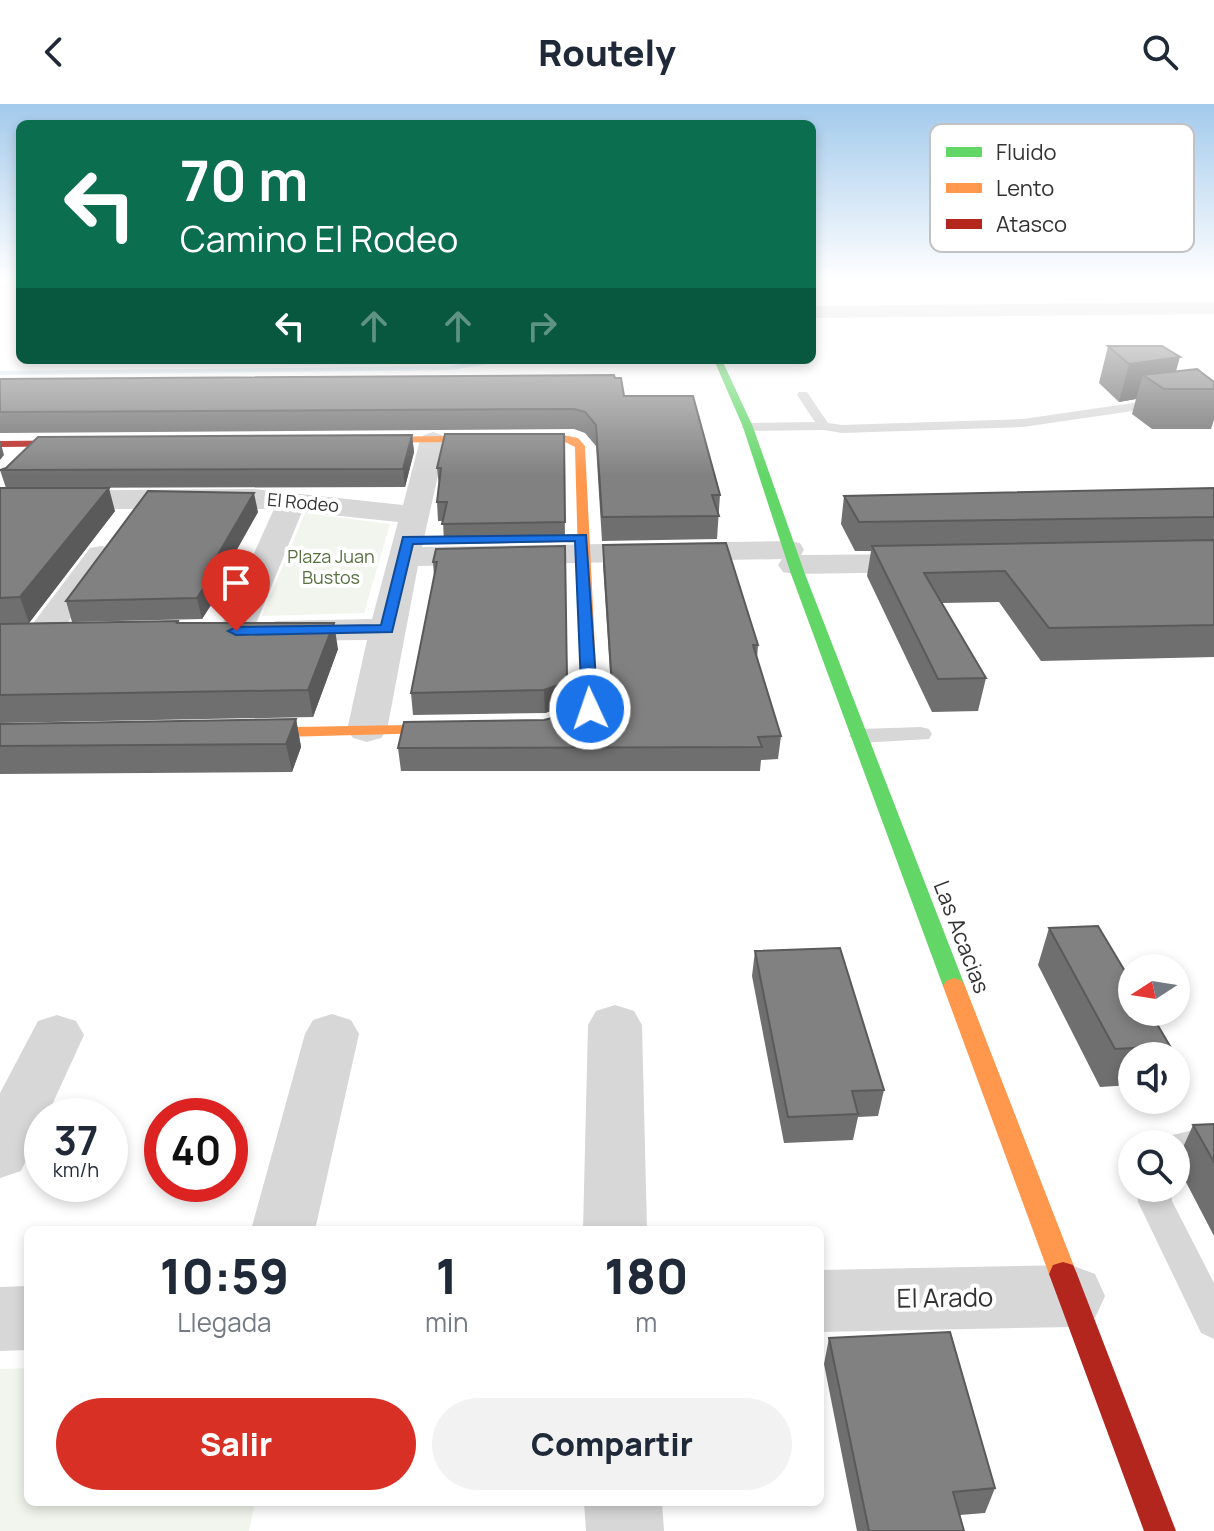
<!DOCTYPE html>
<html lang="es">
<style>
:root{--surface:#fff;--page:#f2f2f3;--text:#1f2937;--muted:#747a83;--accent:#d93025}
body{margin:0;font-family:Manrope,sans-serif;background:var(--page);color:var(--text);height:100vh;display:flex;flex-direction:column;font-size:30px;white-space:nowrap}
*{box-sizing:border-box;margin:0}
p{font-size:26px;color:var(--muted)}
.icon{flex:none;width:44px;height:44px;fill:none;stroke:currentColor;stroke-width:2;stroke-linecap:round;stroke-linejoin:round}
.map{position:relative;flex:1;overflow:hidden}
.drawer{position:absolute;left:24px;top:1122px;width:800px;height:280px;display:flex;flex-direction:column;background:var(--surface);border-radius:12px;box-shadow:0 4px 12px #0003}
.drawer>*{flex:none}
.guide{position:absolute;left:16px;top:16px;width:800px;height:244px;border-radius:12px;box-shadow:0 4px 12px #0003;background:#0b6e4f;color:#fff;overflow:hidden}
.needle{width:52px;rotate:258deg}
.tools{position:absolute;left:1118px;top:850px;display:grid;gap:16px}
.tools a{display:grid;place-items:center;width:72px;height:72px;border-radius:50%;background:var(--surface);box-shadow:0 4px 12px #0003;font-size:40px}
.speed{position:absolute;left:24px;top:994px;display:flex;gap:16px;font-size:40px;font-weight:700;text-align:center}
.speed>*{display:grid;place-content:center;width:104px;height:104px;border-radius:50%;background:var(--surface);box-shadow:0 4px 12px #0003;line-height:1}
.speed small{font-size:20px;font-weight:400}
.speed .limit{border:12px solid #d22;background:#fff;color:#111}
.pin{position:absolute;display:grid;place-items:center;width:68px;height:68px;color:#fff;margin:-82px -34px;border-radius:50% 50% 50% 0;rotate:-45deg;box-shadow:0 0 8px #0007}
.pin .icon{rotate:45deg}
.me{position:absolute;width:88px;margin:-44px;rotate:357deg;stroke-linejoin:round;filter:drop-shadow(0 0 6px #0008)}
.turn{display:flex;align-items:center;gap:28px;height:168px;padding:0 32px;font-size:36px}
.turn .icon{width:104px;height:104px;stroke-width:2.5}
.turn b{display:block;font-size:56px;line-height:68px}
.lanes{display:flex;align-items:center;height:76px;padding:0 32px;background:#0003;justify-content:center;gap:40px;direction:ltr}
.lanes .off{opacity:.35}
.eta{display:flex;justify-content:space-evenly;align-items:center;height:136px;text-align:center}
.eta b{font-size:48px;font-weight:800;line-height:56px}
.button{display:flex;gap:16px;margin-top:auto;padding:16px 32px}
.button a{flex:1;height:92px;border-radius:48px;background:var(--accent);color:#fff;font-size:32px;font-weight:800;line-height:92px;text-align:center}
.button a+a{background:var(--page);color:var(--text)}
header{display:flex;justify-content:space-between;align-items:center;height:104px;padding:0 32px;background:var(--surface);font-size:36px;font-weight:800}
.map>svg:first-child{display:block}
.green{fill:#f1f5ed}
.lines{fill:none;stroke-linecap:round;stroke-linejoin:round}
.stream{fill:#ddebf3;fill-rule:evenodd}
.lane{fill:#d7d7d7;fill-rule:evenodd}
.street{fill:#d7d7d7;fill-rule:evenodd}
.fast{fill:#63d668;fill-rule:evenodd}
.slow{fill:#ff974d;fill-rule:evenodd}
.jam{fill:#b3261e;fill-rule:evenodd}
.wall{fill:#6f6f6f}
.shaded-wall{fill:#5a5a5a}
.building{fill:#818181;stroke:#5a5a5a;stroke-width:2}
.route{fill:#1a73e8;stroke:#114b97;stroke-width:2}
.labels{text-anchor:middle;stroke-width:8;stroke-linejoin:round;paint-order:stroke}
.far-street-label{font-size:18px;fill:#333;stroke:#fff}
.far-park-label{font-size:18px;fill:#56703f;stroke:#fff}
.street-label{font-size:22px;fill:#333;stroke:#fff}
.near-street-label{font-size:26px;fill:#333;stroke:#fff}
.key{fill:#fff;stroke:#c2c2c2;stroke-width:2}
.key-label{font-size:22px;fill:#333}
</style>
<header><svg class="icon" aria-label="back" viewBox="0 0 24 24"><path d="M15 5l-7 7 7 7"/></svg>Routely<svg class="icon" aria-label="search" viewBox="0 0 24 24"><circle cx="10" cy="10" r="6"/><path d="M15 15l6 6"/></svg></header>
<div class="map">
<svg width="1214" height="1427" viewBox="0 0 1214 1427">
<rect width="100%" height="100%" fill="#fff"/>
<!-- green -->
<path class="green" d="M305,409l85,11 -26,89 -102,3z
M28,1264v134h227l-6,29h-249v-162z"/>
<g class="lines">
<!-- stream -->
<path class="stream" d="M20,173v4l-20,8v-4z
M482,256h7l-6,5 -32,5 -451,5v-4l451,-5z"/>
<!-- lane -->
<path class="lane" d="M799,288h8l21,31 14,2 181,-6 151,-22 40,-1v8l-40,1 -151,22 -181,6 -18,-3 -76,1 -7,-4 7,-4 67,-1 -18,-27z
M921,623l8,2 3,5 -3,5 -69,4 -11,-7 11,-7z
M1214,1021v26l-38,9v-16h-15l3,-7z
M1137,1084h34l1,13 42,82v56l-13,-6 -63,-131z"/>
<!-- street -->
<path class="street" d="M1214,198v12l-402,4v-12z
M433,328l9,3 4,5 -24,107 367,-6 11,2 4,7 -3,5 127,-1 11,2 5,7 -5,7 -11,2 -134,2 -11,-2 -5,-7 4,-6 -364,7 -31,164 -6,8 -14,4 -14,-4 -6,-8 20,-90 -90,1 -12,-3 -5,-7 5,-7 12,-3 95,-2 26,-97 -96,-10 -49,119 -5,7 -12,3 -12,-3 -5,-7 55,-122h-274v-18l254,-2 149,16 17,-65 4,-5z
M101,442l11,2 5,7 -65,89 -12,4 -12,-4 -6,-7 6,-7 62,-82z
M615,901l19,6 8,14 5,205h-64l5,-205 8,-14z
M332,910l19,6 8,14 -44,196h-64l54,-196 8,-14z
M57,911l19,6 8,14 -37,81h-5v11l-21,44 -21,7v-85l38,-72z
M1071,1161l24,9 10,22 -10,22 -24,9 -251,5v-62z
M28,1182v64l-28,1v-64z
M584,1398h78l2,29h-78z"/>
<!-- fast -->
<path class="fast" d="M714,256h8l31,67 52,147 160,412 -3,5h-16l-3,-5 -152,-412 -48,-147z"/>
<!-- slow -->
<path class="slow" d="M563,331l15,3 7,8 13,263 -20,16 -42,8 -8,-5 2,-3 37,-7 15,-11 -7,-260 -12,-6 -209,2 -5,-3 5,-3z
M463,620l6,2 2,3 -2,3 -229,6 -8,-5 8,-5z
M954,874l8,3 3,5 112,288 -4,9 -10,3 -10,-3 -4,-9 -106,-288 3,-5z"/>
<!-- jam -->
<path class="jam" d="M0,337l94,-1 5,3 -5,3 -94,1z
M1063,1158l10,3 4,9 99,257h-32l-95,-257 4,-9z"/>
</g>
<!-- wall -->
<path class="wall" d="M1108,242l68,25 38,11v38l-3,9h-59l-20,-15 4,-15 -17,3 -20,-19z
M615,274l9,18 96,99 -3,44 -115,2 -6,-95 -11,-13 -11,-4 -574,4v-54z
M564,330l1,108 -121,2 -1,-23h-5l-1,-19 2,-16 -2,-18z
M412,331l2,17 -9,35 -399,1 -6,-18z
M0,384l115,23 -86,112 149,-2 1,2 159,26 -25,68 -313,6z
M1214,384v169l-173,4 -42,-59 -57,1 44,75 -8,33 -46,1 -65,-136 4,-25h-16l-14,-27 3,-28z
M258,408l-40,71 2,8 -18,28 -130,3 -6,-21z
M603,441l155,100 -1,14 24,77 -3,23 -17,1 -1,11h-359l-3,-23 146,-28 49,-13 18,-19 -8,-123z
M436,445l132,156 -23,8 -132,2 -2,-22 23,-117 -1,-14z
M296,615l5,28 -9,25 -292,2v-50z
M1049,824l121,118 -4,10h-34v29l-32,2 -62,-122z
M755,847l129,139 -6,26 -20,1 -5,23 -69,3 -32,-167z
M1214,1020v112l-38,-73 17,-38z
M829,1234l166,150 -10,25 -25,2 4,16h-107l-33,-167z"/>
<!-- shaded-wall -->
<path class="shaded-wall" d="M1180,253l-9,32 -28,-14 -7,24 -17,3 10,-38z
M412,331l2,17 -9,35 -2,-18z
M0,336l4,15 -4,5z
M109,384l6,23 -86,112 -9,-26z
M254,389l4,19 -40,71 2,8 -18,28 -5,-21 12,-28z
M565,442l3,159 -23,8 -1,-23z
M334,519l4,26 -25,68 -5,-27z
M296,615l5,28 -9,25 -6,-28z"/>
<!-- building -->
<path class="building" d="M1108,242h54l18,11 -51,7z
M1197,265l17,13v7h-50l-21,-14z
M614,271l1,3h6l3,18h69l27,99h-8l7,21 -117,1 -6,-92 -11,-13 -11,-3 -574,3v-33z
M445,330h119l1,88 -123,2 5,-22h-10l4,-34h-4z
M412,331l-9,34 -403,1 6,-2 32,-31z
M0,384h109l-89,109 -20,1z
M1214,384v29l-355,5 -15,-26z
M148,387l106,2 -45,77h6l-18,28 -131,3z
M1214,436v85l-165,3 -44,-57 -81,2 62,105 -48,1 -66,-133z
M726,439l32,102h-5l28,91 -23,1 4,10 -364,1 6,-26 140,-2 49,-13 19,-21 -9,-141z
M565,442l2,136 -23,8 -133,3 26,-131h-4l3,-13z
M178,517l-1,2h157l-26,67 -308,5v-71z
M296,615l-10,25 -286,2v-22z
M1098,822l34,57v29h18l20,34 -55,3 -66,-121z
M840,844l44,142 -32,1 6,23 -70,3 -33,-166z
M1214,1020v38l-21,-37z
M950,1228l45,156 -42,4 11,39h-95l-40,-193z"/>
<!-- sky -->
<linearGradient id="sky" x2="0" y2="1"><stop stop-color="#a3caec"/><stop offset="0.47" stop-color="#fff"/><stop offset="1" stop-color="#fff" stop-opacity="0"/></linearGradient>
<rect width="1214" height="372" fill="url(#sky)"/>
<!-- route -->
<path class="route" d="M586,431l12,174 -3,4 -5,1 -8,-5 -7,-168 -162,3 -21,88 -156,3 -8,-4 8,-4 145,-2 22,-88z"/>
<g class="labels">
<!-- far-street labels -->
<g class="far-street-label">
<text transform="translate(303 399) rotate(5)" y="6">El Rodeo</text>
</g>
<!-- far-park labels -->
<g class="far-park-label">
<text x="331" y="459">Plaza Juan<tspan x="331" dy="21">Bustos</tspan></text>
</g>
<!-- street labels -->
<g class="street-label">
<text transform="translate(962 833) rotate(69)" y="8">Las Acacias</text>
</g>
<!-- near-street labels -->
<g class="near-street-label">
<text transform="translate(945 1194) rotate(-1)" y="9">El Arado</text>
</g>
</g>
<!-- legend -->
<rect x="930" y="20" width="264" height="128" rx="12" class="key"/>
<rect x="946" y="43" width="36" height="10" fill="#63d668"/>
<rect x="946" y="79" width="36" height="10" fill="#ff974d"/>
<rect x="946" y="115" width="36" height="10" fill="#b3261e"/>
<g class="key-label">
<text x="996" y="56">Fluido</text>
<text x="996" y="92">Lento</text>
<text x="996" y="128">Atasco</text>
</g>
</svg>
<div class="tools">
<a><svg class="needle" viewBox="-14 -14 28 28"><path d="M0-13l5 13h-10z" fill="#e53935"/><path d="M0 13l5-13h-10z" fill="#747a83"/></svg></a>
<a><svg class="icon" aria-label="sound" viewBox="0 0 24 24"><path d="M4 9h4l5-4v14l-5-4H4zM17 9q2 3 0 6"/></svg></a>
<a><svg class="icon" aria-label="search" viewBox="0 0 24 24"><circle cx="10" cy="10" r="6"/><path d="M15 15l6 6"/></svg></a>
</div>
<div class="speed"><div>37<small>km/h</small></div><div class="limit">40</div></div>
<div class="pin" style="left:236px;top:527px;background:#d93025"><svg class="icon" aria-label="arrive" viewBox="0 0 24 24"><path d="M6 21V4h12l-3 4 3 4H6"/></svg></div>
<svg class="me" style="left:590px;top:605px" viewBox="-20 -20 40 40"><circle r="17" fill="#1a73e8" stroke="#fff" stroke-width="3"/><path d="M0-11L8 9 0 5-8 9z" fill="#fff"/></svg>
<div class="guide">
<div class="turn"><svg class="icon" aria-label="left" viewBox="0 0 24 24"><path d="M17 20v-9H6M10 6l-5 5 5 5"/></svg><div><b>70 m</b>Camino El Rodeo</div></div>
<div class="lanes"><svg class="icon" aria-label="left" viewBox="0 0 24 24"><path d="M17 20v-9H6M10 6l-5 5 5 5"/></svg><svg class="icon off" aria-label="ahead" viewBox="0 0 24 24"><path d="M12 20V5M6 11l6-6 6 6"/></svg><svg class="icon off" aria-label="ahead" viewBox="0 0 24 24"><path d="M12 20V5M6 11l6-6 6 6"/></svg><svg class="icon off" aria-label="right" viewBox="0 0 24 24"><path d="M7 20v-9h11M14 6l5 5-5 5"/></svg></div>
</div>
<section class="drawer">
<div class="eta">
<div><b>10:59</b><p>Llegada</p></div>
<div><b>1</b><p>min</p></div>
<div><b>180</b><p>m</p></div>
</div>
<div class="button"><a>Salir</a><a>Compartir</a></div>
</section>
</div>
